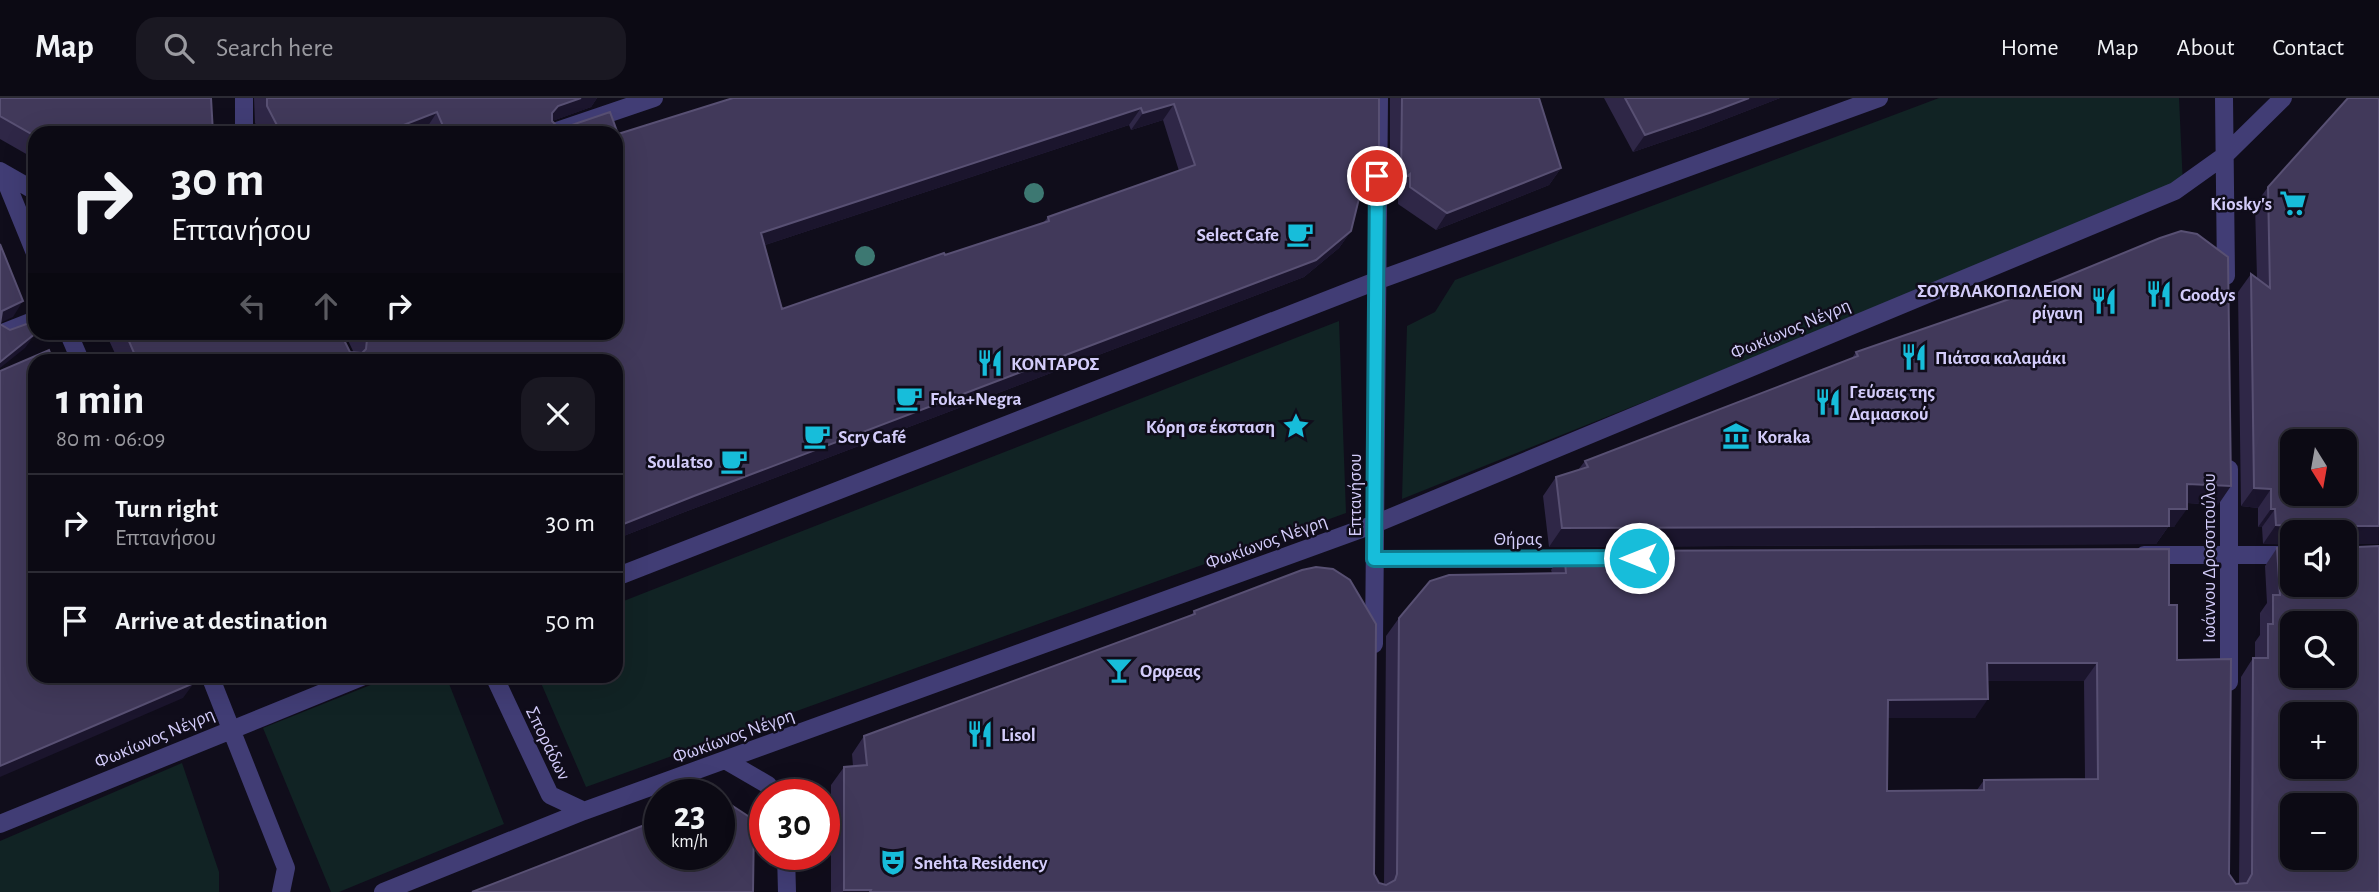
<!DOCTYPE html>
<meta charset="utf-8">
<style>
:root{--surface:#0c0a14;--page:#1a1822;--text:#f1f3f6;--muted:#9a9aa0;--line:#2c2b34}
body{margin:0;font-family:"Alegreya Sans",sans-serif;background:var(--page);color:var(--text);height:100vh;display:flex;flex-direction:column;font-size:26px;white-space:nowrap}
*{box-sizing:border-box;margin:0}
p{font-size:23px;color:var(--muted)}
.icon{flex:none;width:38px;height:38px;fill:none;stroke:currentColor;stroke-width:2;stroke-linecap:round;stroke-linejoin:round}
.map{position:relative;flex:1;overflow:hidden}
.details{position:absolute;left:28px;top:256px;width:595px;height:329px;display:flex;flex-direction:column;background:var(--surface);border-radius:21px;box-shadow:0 7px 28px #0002,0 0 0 2px var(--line)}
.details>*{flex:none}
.guide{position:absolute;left:28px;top:28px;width:595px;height:214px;border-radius:21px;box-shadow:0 7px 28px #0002,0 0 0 2px var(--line);background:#0c0a14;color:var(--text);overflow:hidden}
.needle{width:46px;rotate:169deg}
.fabs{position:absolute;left:2280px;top:331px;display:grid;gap:14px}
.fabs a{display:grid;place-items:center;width:77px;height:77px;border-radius:14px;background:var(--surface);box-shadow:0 7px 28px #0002,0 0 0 2px var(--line);font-size:35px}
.speed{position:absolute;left:644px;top:681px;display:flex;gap:14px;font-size:35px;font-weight:700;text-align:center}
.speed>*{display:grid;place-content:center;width:91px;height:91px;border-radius:50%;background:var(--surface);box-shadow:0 7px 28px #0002,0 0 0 2px var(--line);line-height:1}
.speed small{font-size:18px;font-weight:400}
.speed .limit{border:10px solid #d22;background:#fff;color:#111}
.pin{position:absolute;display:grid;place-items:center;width:60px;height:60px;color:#fff;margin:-30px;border:4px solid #fff;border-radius:50%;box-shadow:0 2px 7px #0007}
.me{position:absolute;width:77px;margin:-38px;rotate:270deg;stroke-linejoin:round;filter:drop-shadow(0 0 5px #0008)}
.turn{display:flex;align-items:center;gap:24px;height:147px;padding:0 28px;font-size:32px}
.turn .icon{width:91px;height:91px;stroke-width:2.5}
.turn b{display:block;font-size:49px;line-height:60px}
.lanes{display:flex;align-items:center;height:66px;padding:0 28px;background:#0003;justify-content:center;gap:35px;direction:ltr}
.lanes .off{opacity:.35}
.round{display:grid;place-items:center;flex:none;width:74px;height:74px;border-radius:21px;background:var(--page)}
.summary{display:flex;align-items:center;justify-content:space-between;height:119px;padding:0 28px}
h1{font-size:42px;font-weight:700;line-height:52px}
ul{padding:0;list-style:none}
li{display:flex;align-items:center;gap:21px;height:98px;padding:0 28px;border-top:2px solid var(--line)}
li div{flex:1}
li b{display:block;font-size:26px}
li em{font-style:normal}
header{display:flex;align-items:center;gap:42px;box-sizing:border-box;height:98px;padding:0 35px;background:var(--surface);border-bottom:2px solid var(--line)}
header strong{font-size:33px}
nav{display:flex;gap:38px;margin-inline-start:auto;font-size:24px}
.search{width:490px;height:63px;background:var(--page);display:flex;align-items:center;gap:18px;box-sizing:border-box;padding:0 24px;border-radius:21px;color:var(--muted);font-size:26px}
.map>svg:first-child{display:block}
.green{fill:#112324}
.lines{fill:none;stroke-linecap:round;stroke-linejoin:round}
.minor{stroke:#413d75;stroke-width:18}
.tree{fill:#3d7872}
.wall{fill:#2f2747;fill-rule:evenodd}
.shaded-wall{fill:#1b152d}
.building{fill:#41395a;stroke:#585073;stroke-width:2;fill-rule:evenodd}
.route-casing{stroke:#0f7b8e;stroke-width:18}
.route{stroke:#17bdda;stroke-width:12}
.labels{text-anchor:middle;stroke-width:5;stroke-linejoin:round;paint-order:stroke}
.poi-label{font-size:19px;font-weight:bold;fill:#d3ccfa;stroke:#100d1b;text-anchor:start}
.street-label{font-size:19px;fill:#d3ccfa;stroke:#100d1b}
</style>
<header>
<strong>Map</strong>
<div class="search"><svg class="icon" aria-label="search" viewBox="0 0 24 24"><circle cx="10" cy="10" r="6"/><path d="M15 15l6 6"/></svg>Search here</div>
<nav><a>Home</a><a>Map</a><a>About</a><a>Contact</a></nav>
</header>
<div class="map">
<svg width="2379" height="794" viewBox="0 0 2379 794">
<rect width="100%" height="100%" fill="#100d1b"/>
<!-- green -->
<path class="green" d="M1939,0h240l4,88 -781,313 5,-173 28,-14 20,-32z
M1339,223l7,192 -760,274 -48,-111h78v-72z
M393,578h53l58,148 -165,68h-8l-68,-164z
M182,665l37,109v20h-219v-51z"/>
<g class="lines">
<!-- minor -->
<path class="minor" d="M244,0v35
M2224,0l2,178
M551,35l103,-35
M0,73l35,20
M2,74l33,81
M68,234l12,28
M0,236l35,-14
M2229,371v213
M2144,457h148
M1374,461h207
M616,479l760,-296 503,-183
M1374,546l5,-546
M210,578l76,192 -5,24
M494,578l56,119 34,16
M725,662l43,25 5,9
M0,726l364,-148
M786,756l1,38
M383,794l201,-81 791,-287 800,-333 49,-35 59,-58"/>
</g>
<!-- trees -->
<g class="tree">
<circle cx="1034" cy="95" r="10"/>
<circle cx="865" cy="158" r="10"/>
</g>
<!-- wall -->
<path class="wall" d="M0,0l35,35v26l-35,-20z
M254,0h343l-6,9 -39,14 4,4 10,2 44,-15 8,22 115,-36h646v67l-12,17 -4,-2 -12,51 -12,17 -35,29 -622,236 -66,26v-179h-498l-11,-24 3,-4h230l10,20 4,1 -10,-21h272v-199h-189l-1,-4 -11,4h-154l-6,-10zM1163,22l16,51 -131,46 -5,6 -98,32 -1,-2 -162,56 -17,-64 364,-120 2,5z
M1390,0h149l22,70 -12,17 -113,45 -38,-26v-13l-8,7z
M1604,0h176l-80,31 -67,23z
M2379,0v446h-26l26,348h-1548v-107l13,-18 9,-1 -1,-12 12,-18 327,-120 3,-5 180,263 5,9 5,2 2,-249 13,-18 153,-45 -1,-3 13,-19 605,54 8,55 52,214 7,10h3l2,-207 12,-19h2v-16l5,-7v-22l7,-10 -2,-37 12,-18 15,36 53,-52h-53l-29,12 -1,-17h-4v-19l-17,-2 -3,-214 13,-18 6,4 -2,-73 13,-18zM1987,583h97l1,98 -101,1 -7,10 -90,1 1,-73h87z
M1856,254l362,153 -31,-2 -13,24h-6l-12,17 -607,3 -6,-51 13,-19 22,-7 7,-9 267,-103z"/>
<!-- shaded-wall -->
<path class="shaded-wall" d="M581,0h16l-6,9 -44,16 5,-10 6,-7z
M1749,0h31l-80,31 -67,23 12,-17z
M1174,6l-11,16 -32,10 12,-17z
M1141,10l-12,17 -379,125 11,-17z
M437,14l-11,17 -11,4h-32z
M1561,70l-12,17 -113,45 11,-17z
M1410,76l-12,17 -8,7 11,-17z
M1351,133l-12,17 -35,29 -622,236 -66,26v-12z
M23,203l-10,16 -13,6 2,-12z
M36,235l-11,15 -25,20v-6z
M2187,386l44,2 -13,19 -44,-3z
M2254,390l17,1 -13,19 -17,-2z
M2169,411h18l-13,18h-6l-12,17 -607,3 13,-19z
M2271,411h4l-13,18h-4z
M2276,427l34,2 -4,5h-14v13l-29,-1z
M2353,428h26v18h-34l3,-13z
M1987,565h110l-13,18h-110z
M194,585l-11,15 -183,79v-11z
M1988,601l-13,19h-100l13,-18z
M844,792h27l-2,2h-26z"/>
<!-- building -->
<path class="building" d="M0,0h211l2,35h-178v3l-35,-20z
M267,0h314l-23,8 -6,7v8l4,4 10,2 44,-15 8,22 115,-36h646v67l-10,-7 -18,73 -35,29 -622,236 -78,31v-167h-479l-12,-28h215l10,20 12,1 4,-4 1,-10 -3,-7h252v-199h-170l-9,-21 -54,21h-102l-14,-27zM1174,6l21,61 -147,52 1,4 -104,34 -1,-2 -162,56 -21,-76 380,-125 2,5z
M1402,0h137l22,70 -114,45 -37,-26v-13l-9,7z
M1625,0h124l-37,14 -67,23z
M2348,0h31v428h-26l-5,5v10l10,6 21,-1v346h-1509l1,-2h-27v-123l23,-2 -3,-29 331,-122 -1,-3 108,-41 14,-3 17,2 17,11 26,44 -2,250 5,9 7,2 9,-5 2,-6 2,-256 31,-37 19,-6 117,-2 -2,-22 605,-2v56h8v55l54,-1 -2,215 7,10 11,-1 5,-9 1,-216h15v-34h5v-29h7l-3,-47h15v36h53v-52h-32l-3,-5 -34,-2 -1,-16h-4v-20l-17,-1 -3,-214 19,14 -2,-101zM2292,343h53v53h-53zM2292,525h53v53h-53zM1987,565h110l1,116 -114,1v10l-97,1 1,-91 100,-1zM2292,616h53v52h-53zM2292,707h53v53h-53z
M2181,133l16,3 31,23 3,229 -44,-2v25h-18v17l-607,2 -6,-51 32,-10 -3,-6 273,-105 -2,-4 168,-58 136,-56z
M0,146l23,57 -21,10 -2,13 10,6 22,-8 3,10 1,1 -36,29z
M49,252l4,10h-18v316h155l4,7 -194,83v-395z
M719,699l35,23 -1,72h-281l188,-73v35h59z"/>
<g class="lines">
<defs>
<path id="route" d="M1377,78l-3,383 265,-1"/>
</defs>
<!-- route casing -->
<use href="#route" class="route-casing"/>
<!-- route -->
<use href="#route" class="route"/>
</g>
<!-- icons -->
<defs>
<symbol id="supermarket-bare" viewBox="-9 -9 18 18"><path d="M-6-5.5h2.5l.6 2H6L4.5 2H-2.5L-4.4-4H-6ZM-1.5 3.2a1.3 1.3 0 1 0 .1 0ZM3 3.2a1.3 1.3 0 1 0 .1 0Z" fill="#17bdda" stroke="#100d1b" stroke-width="2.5" paint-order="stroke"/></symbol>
<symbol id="cafe-bare" viewBox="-9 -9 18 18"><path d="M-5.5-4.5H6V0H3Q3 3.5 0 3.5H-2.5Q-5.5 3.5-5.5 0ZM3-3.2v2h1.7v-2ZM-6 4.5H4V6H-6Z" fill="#17bdda" stroke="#100d1b" stroke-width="2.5" paint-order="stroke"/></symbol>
<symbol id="restaurant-bare" viewBox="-9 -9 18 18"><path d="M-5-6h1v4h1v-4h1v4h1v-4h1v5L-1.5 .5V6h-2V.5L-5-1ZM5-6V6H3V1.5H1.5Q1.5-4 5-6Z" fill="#17bdda" stroke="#100d1b" stroke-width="2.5" paint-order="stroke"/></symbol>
<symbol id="sight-bare" viewBox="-9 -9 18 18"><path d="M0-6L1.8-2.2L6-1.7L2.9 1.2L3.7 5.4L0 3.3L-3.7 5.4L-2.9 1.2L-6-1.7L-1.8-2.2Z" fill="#17bdda" stroke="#100d1b" stroke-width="2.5" paint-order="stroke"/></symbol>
<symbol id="museum-bare" viewBox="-9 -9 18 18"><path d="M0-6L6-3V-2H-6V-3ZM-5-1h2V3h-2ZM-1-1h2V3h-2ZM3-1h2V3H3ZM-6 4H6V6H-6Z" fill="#17bdda" stroke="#100d1b" stroke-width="2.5" paint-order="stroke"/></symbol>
<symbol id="bar-bare" viewBox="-9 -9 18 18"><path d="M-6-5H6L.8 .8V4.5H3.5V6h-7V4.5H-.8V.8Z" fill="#17bdda" stroke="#100d1b" stroke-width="2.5" paint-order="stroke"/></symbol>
<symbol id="theatre-bare" viewBox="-9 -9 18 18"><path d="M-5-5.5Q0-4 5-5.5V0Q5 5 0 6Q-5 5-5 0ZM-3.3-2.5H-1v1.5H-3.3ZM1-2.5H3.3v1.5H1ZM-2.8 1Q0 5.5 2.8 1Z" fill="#17bdda" stroke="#100d1b" stroke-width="2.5" paint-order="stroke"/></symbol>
</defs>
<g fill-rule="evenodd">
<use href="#supermarket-bare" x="2274" y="86" width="38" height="38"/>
<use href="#cafe-bare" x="1281" y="117" width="38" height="38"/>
<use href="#restaurant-bare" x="2140" y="177" width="38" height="38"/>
<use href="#restaurant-bare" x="2085" y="184" width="38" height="38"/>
<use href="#restaurant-bare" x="1895" y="240" width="38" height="38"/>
<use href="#restaurant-bare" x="971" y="246" width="38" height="38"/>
<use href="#cafe-bare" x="890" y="281" width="38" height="38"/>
<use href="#restaurant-bare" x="1809" y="285" width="38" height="38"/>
<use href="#sight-bare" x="1277" y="309" width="38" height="38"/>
<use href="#cafe-bare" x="798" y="319" width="38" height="38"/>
<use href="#museum-bare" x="1717" y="319" width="38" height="38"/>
<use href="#cafe-bare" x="715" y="344" width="38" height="38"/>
<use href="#bar-bare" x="1100" y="553" width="38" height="38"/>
<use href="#restaurant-bare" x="961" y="617" width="38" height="38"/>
<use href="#theatre-bare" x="874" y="745" width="38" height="38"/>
</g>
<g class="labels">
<!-- poi labels -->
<g class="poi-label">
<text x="2272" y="112" text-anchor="end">Kiosky's</text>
<text x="1279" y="143" text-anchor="end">Select Cafe</text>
<text x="2083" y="199" text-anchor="end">ΣΟΥΒΛΑΚΟΠΩΛΕΙΟΝ<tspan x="2083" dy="22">ρίγανη</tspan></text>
<text x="2180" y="203">Goodys</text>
<text x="1935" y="266">Πιάτσα καλαμάκι</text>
<text x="1011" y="272">ΚΟΝΤΑΡΟΣ</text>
<text x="1849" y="300">Γεύσεις της<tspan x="1849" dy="22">Δαμασκού</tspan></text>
<text x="930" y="307">Foka+Negra</text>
<text x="1275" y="335" text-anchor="end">Κόρη σε έκσταση</text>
<text x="838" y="345">Scry Café</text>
<text x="1757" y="345">Koraka</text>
<text x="713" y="370" text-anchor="end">Soulatso</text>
<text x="1140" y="579">Ορφεας</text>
<text x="1001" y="643">Lisol</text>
<text x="914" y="771">Snehta Residency</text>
</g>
<!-- street labels -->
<g class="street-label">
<text transform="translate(1790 230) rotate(-23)" y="7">Φωκίωνος Νέγρη</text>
<text transform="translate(1354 397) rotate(-90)" y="7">Επτανήσου</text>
<text x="1518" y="447">Θήρας</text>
<text transform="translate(1266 443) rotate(-20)" y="7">Φωκίωνος Νέγρη</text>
<text transform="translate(2208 460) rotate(-90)" y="7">Ιωάννου Δροσοπούλου</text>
<text transform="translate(733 637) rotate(-20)" y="7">Φωκίωνος Νέγρη</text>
<text transform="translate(154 639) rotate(-23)" y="7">Φωκίωνος Νέγρη</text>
<text transform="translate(549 645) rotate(64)" y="7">Σποράδων</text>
</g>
</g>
</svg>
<div class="fabs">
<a><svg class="needle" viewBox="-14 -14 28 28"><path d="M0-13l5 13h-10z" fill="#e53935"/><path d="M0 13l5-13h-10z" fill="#9a9aa0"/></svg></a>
<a><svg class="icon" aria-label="sound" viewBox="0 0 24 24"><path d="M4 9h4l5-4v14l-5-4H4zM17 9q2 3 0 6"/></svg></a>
<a><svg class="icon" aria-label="search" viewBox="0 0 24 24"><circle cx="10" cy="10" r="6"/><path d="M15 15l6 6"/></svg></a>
<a>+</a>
<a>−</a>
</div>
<div class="speed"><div>23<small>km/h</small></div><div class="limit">30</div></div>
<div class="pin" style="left:1377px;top:78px;background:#d93025"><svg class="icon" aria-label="arrive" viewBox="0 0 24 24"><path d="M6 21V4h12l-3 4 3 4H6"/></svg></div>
<svg class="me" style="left:1639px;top:460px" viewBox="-20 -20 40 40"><circle r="17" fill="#17bdda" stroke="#fff" stroke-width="3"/><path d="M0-11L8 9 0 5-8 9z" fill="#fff"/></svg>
<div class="guide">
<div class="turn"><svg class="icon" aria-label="right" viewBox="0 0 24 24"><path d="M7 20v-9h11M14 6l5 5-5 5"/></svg><div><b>30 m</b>Επτανήσου</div></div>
<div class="lanes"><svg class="icon off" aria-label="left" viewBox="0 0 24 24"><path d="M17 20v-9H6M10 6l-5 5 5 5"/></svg><svg class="icon off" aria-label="ahead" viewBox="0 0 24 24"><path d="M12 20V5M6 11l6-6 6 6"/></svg><svg class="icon" aria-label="right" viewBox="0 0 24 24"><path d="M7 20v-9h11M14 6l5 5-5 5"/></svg></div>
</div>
<section class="details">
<div class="summary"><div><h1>1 min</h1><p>80 m · 06:09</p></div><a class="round"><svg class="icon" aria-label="close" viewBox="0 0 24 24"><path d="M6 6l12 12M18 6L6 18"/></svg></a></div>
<ul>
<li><svg class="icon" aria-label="right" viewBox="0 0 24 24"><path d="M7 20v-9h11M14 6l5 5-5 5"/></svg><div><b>Turn right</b><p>Επτανήσου</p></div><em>30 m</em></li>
<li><svg class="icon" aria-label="arrive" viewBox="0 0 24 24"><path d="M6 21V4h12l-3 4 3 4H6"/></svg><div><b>Arrive at destination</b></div><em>50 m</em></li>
</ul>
</section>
</div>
